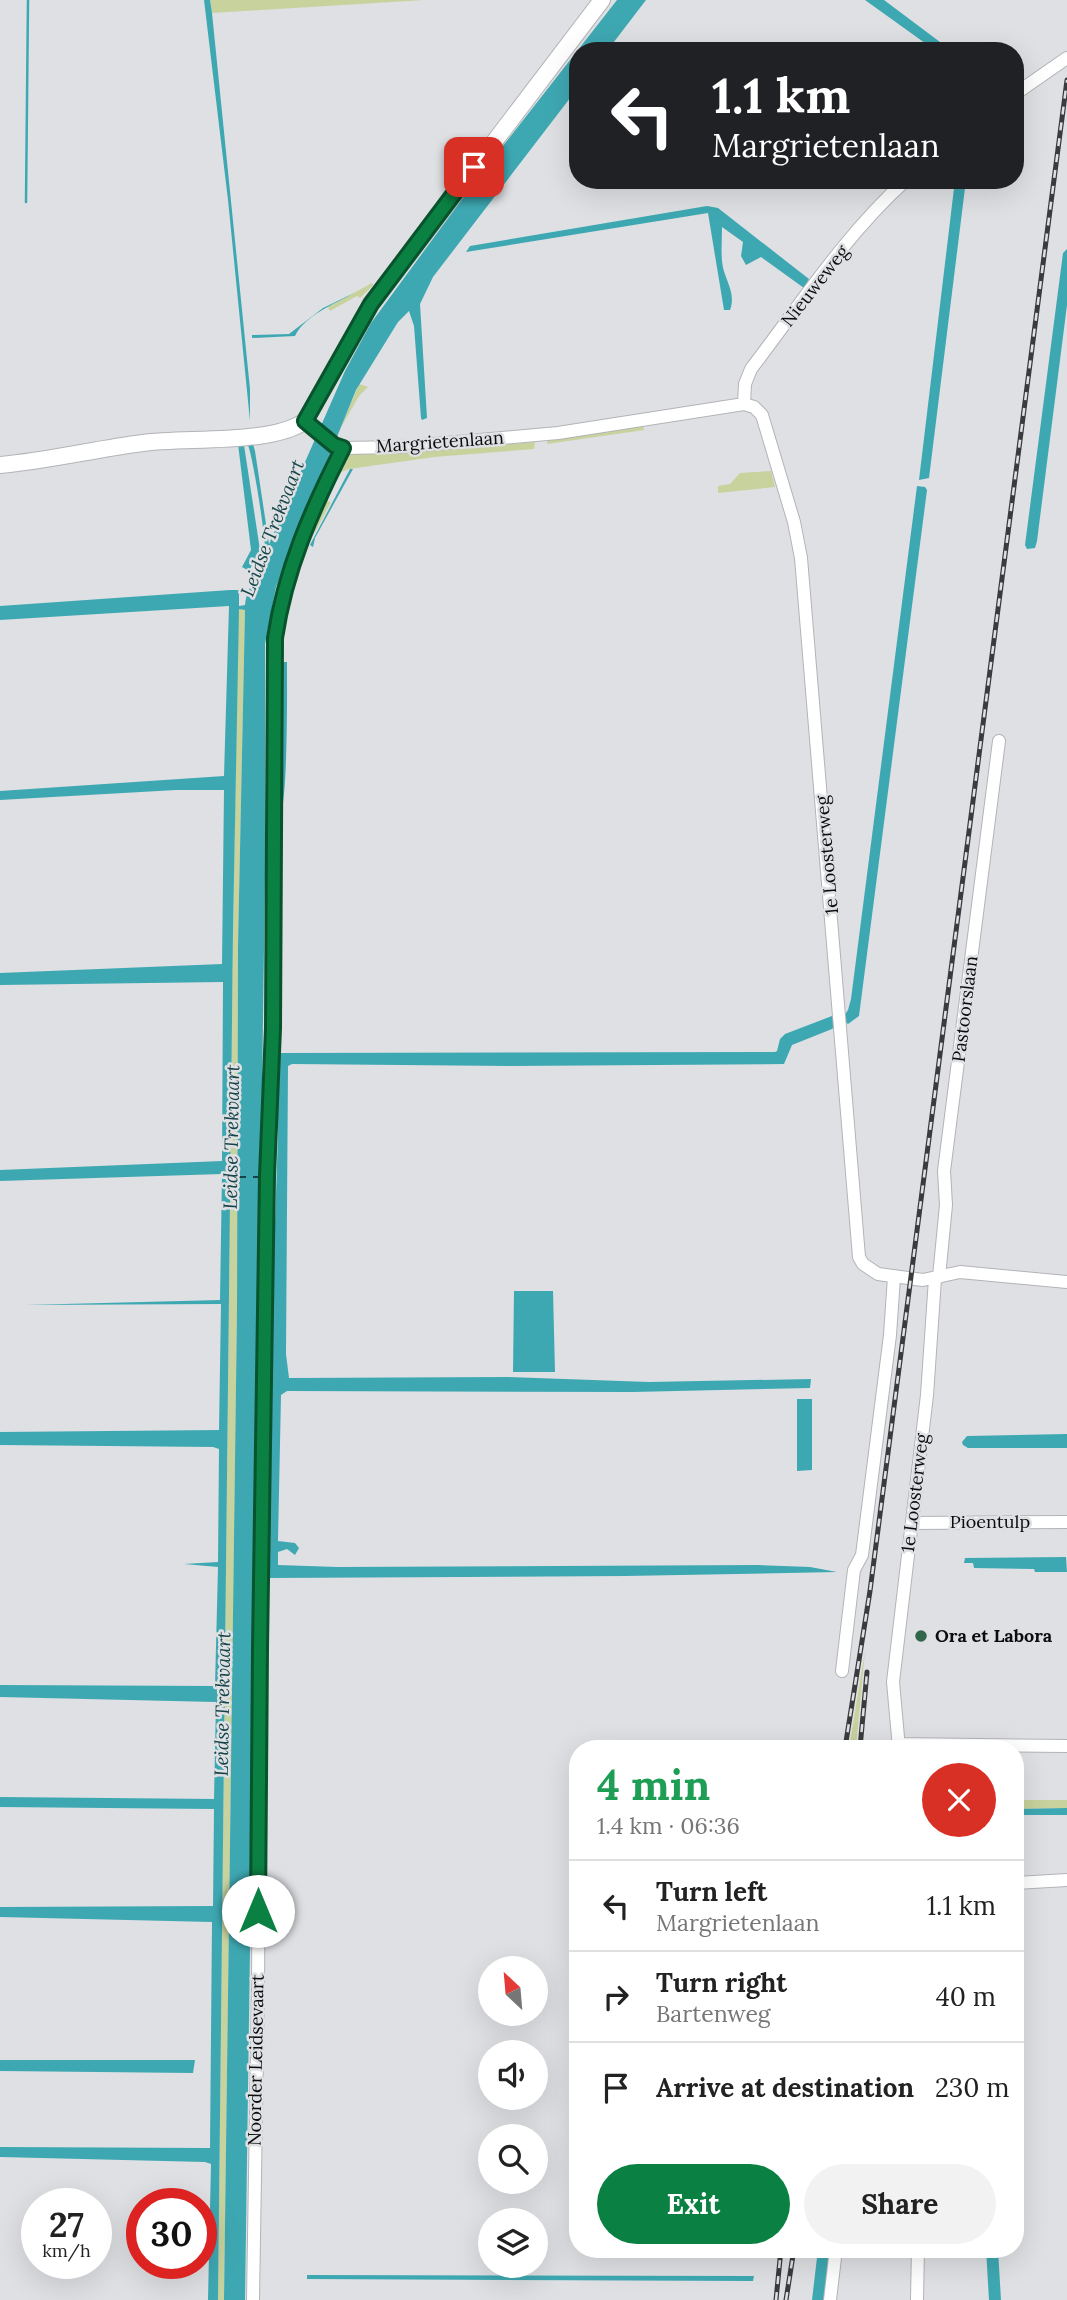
<!DOCTYPE html>
<meta charset="utf-8">
<style>
:root{--surface:#fff;--page:#f2f2f2;--text:#222;--muted:#767676;--line:#e0e0e0;--accent:#0b8043}
body{margin:0;font-family:Lora,serif;background:var(--page);color:var(--text);height:100vh;display:flex;flex-direction:column;font-size:26px;white-space:nowrap}
*{box-sizing:border-box;margin:0}
p{font-size:23px;color:var(--muted)}
.icon{flex:none;width:38px;height:38px;fill:none;stroke:currentColor;stroke-width:2;stroke-linecap:round;stroke-linejoin:round}
.map{position:relative;flex:1;overflow:hidden}
.details{position:absolute;left:569px;top:1740px;width:455px;height:518px;display:flex;flex-direction:column;background:var(--surface);border-radius:28px;box-shadow:0 7px 28px #0002}
.details>*{flex:none}
.guide{position:absolute;left:569px;top:42px;width:455px;height:147px;border-radius:28px;box-shadow:0 7px 28px #0002;background:#202124;color:#fff;overflow:hidden}
.needle{width:46px;rotate:334deg}
.buttons{position:absolute;left:478px;top:1956px;display:grid;gap:14px}
.buttons a{display:grid;place-items:center;width:70px;height:70px;border-radius:50%;background:var(--surface);box-shadow:0 7px 28px #0002;font-size:35px}
.speed{position:absolute;left:21px;top:2188px;display:flex;gap:14px;font-size:35px;font-weight:700;text-align:center}
.speed>*{display:grid;place-content:center;width:91px;height:91px;border-radius:50%;background:var(--surface);box-shadow:0 7px 28px #0002;line-height:1}
.speed small{font-size:18px;font-weight:400}
.speed .limit{border:10px solid #d22;background:#fff;color:#111}
.pin{position:absolute;display:grid;place-items:center;width:60px;height:60px;color:#fff;margin:-30px;border-radius:14px;box-shadow:0 4px 10px #0006}
.me{position:absolute;width:77px;margin:-38px;rotate:0deg;stroke-linejoin:round;filter:drop-shadow(0 0 5px #0008)}
.turn{display:flex;align-items:center;gap:24px;height:147px;padding:0 28px;font-size:32px}
.turn .icon{width:91px;height:91px;stroke-width:2.5}
.turn b{display:block;font-size:49px;line-height:60px}
.round{display:grid;place-items:center;flex:none;width:74px;height:74px;border-radius:37px;background:var(--page)}
.head{display:flex;align-items:center;justify-content:space-between;height:119px;padding:0 28px}
h1{font-size:42px;font-weight:800;line-height:52px;color:#1e9e55}
.cta{display:flex;gap:14px;margin-top:auto;padding:14px 28px}
.cta a{flex:1;height:80px;border-radius:42px;background:var(--accent);color:#fff;font-size:28px;font-weight:800;line-height:80px;text-align:center}
.cta a+a{background:var(--page);color:var(--text)}
ul{padding:0;list-style:none}
li{display:flex;align-items:center;gap:21px;height:91px;padding:0 28px;border-top:2px solid var(--line)}
li div{flex:1}
li b{display:block;font-size:26px}
li em{font-style:normal}
.map>svg:first-child{display:block}
.green{fill:#c7d29d}
.water{fill:#3ea8b2}
.lines{fill:none;stroke-linecap:round;stroke-linejoin:round}
.stream{stroke:#3ea8b2;stroke-width:2.5}
.ferry{stroke:#164549;stroke-width:2;stroke-dasharray:9 7;stroke-linecap:butt}
.minor-casing{stroke:#b2b4b7;stroke-width:14}
.major-casing{stroke:#b2b4b7;stroke-width:18}
.minor{stroke:#fff;stroke-width:12}
.major{stroke:#fff;stroke-width:16}
.rail-casing{stroke:#3a3b3d;stroke-width:5}
.rail{stroke:#dee0e3;stroke-width:2.5;stroke-dasharray:8;stroke-linecap:butt}
.route-casing{stroke:#07532c;stroke-width:18}
.route{stroke:#0b8043;stroke-width:12}
.poi-dot{fill:#32664b;stroke:#dee0e3;stroke-width:2.5}
.labels{text-anchor:middle;stroke-width:5;stroke-linejoin:round;paint-order:stroke}
.street-label{font-size:18px;fill:#0b0c0d;stroke:#dee0e3}
.poi-label{font-size:18px;font-weight:bold;fill:#0b0c0d;stroke:#dee0e3;text-anchor:start}
.water-label{font-size:19px;font-style:italic;fill:#164549;stroke:#dee0e3}
</style>
<div class="map">
<svg width="1067" height="2300" viewBox="0 0 1067 2300">
<rect width="100%" height="100%" fill="#dee0e3"/>
<!-- green -->
<path class="green" d="M210,0h214l-212,13z
M372,283l1,2 -13,13 -3,-2 -27,15 -2,-4z
M359,384l9,3 -9,9 -20,35z
M643,426l1,4 -97,14 1,-5z
M535,442l-1,7 -100,8 -85,12 -15,6 14,-20 7,-1 84,-4z
M771,471l4,16 -57,6v-7l12,-2 10,-11z
M322,500l9,2 -16,30 -2,-1z
M238,609h7l-7,336 -1,363 -13,992h-6l15,-1363z
M865,1651l-9,97h-7z
M1015,1800h52v8l-52,1z
M1015,1941h6l2,66 -8,25z"/>
<!-- water -->
<path class="water" d="M204,0h6l2,13 38,376v32l-22,-221z
M617,0h29l-39,51h-29l-1,38 -144,188 -13,27 7,114 -5,2 -1,-2 -7,-92 -5,-15 -11,11 -42,68 -80,197 -11,57v234l-7,495 9,-1 5,-59 6,-178v-82l497,-1 2,-1 3,-12 5,-5 47,-18 3,2 1,7 -4,4 -40,16 -8,19 -274,2 -218,-2 -4,2 -2,288 3,24 218,-1 142,5 162,-3 -1,9 -177,4 -346,-1 -6,4 -3,146 17,2 4,5 -4,7 -8,-6 -9,3v13l59,2 421,-2 52,2 27,5 -212,4 -356,2 -3,-2 -8,-187 -13,911h-21l13,-992 1,-363 7,-335 -6,-1 -6,322 -15,1369h-10l3,-136 -6,-2 -205,-5v-10l210,1 2,-226 -212,-5v-10l213,-1 1,-97 -214,-2v-10l214,2 2,-97 -216,-5v-12l215,1 3,-119 -34,-3 34,-2 1,-113 -6,-2 -213,-2v-13l219,-2 2,-126 -196,1 195,-5 2,-126 -222,7v-11l222,-9 1,-179 -223,3v-12l222,-9 2,-174h-48l-176,10v-9l224,-15 5,-170 -229,14v-14l230,-16h9v16l6,-1c1,-17 15,-32 20,-50 2,-10 -12,-98 -17,-110l5,-1 2,7 14,93 76,-173 26,-48 103,-140z
M865,0h19l68,51h-16z
M955,180h11l-37,298 -10,2z
M707,206l11,2 91,71 -5,9 -43,-31 -15,8 -5,-9 2,-14 -21,-15c0,11 -1,23 0,34 1,17 15,31 8,49h-6l-16,-97 -242,39 4,-6z
M1067,249v56l-30,236 -2,7 -8,1 -2,-4 38,-292z
M354,293c-19,11 -49,22 -59,43l-43,2v-3l37,-1 34,-26z
M238,444l6,1 16,105 -11,21 -7,-4 9,-17z
M350,469h3l-38,69 -2,9 -3,-2z
M917,486l8,1 2,3 -68,526 -11,8 -4,-3v-5l4,-6 3,-11z
M282,662h5c0,25 1,140 -7,153z
M514,1291h39l2,81h-42z
M797,1399h15v71l-15,1z
M1067,1434v14h-99l-5,-3 -1,-3 5,-6z
M1066,1557l1,15h-32l-1,-3 -60,-1 -1,-5h-9l1,-5z
M1067,1808v7h-52v-6z
M0,2060h195l-2,13 -193,-2z
M818,2249h13l-7,51h-12z
M986,2249h12l3,51h-12z
M307,2275l447,1 -1,5 -446,-2z"/>
<g class="lines">
<!-- stream -->
<path class="stream" d="M26,202l2,-202"/>
<!-- ferry -->
<path class="ferry" d="M237,1177h23"/>
<defs>
<path id="minor" d="M1015,94l52,-36
M744,404l1,-20 6,-15c49,-64 95,-135 155,-189
M305,421l29,24 9,3 57,-1 158,-14 186,-29 10,3 8,8 32,107 7,36 58,699 4,7 15,10 45,6 37,-8 107,10
M939,1277l7,-72 -2,-34 55,-430
M912,1523l155,-1
M842,1671l12,-101 8,-15 28,-220 4,-58
M899,1744l168,2
M899,1748l-6,-66 34,-287 8,-116
M1015,1883l52,-3
M253,2300l5,-310 2,-342 7,-472 6,-148 2,-390c10,-68 37,-129 68,-190
M830,2300l6,-51
M917,2300l1,-51"/>
<path id="major" d="M0,465c48,-4 95,-16 143,-22 43,-6 129,2 162,-22l66,-117 231,-304"/>
</defs>
<!-- minor casing -->
<use href="#minor" class="minor-casing"/>
<!-- major casing -->
<use href="#major" class="major-casing"/>
<!-- minor -->
<use href="#minor" class="minor"/>
<!-- major -->
<use href="#major" class="major"/>
<defs>
<path id="rail" d="M845,1748l25,-157 197,-1511
M860,1748l7,-76
M776,2300l5,-51
M786,2300l8,-51"/>
</defs>
<!-- rail casing -->
<use href="#rail" class="rail-casing"/>
<!-- rail -->
<use href="#rail" class="rail"/>
</g>
<g class="lines">
<defs>
<path id="route" d="M258,1911l2,-263 7,-472 6,-148 2,-390c10,-68 37,-129 68,-190l-9,-3 -29,-24 66,-117 103,-137"/>
</defs>
<!-- route casing -->
<use href="#route" class="route-casing"/>
<!-- route -->
<use href="#route" class="route"/>
</g>
<!-- markers -->
<circle class="poi-dot" cx="921" cy="1636" r="7"/>
<g class="labels">
<!-- street labels -->
<g class="street-label">
<text transform="translate(815 286) rotate(-52)" y="6">Nieuweweg</text>
<text transform="translate(440 442) rotate(-4)" y="6">Margrietenlaan</text>
<text transform="translate(827 855) rotate(-95)" y="6">1e Loosterweg</text>
<text transform="translate(965 1009) rotate(-83)" y="6">Pastoorslaan</text>
<text transform="translate(915 1493) rotate(-83)" y="6">1e Loosterweg</text>
<text x="990" y="1528">Pioentulp</text>
<text transform="translate(256 2060) rotate(-89)" y="6">Noorder Leidsevaart</text>
</g>
<!-- poi labels -->
<g class="poi-label">
<text x="935" y="1642">Ora et Labora</text>
</g>
<!-- water labels -->
<g class="water-label">
<text transform="translate(272 528) rotate(-69)" y="7">Leidse Trekvaart</text>
<text transform="translate(231 1137) rotate(-89)" y="7">Leidse Trekvaart</text>
<text transform="translate(222 1704) rotate(-89)" y="7">Leidse Trekvaart</text>
</g>
</g>
</svg>
<div class="buttons">
<a><svg class="needle" viewBox="-14 -14 28 28"><path d="M0-13l5 13h-10z" fill="#e53935"/><path d="M0 13l5-13h-10z" fill="#767676"/></svg></a>
<a><svg class="icon" aria-label="sound" viewBox="0 0 24 24"><path d="M4 9h4l5-4v14l-5-4H4zM17 9q2 3 0 6"/></svg></a>
<a><svg class="icon" aria-label="search" viewBox="0 0 24 24"><circle cx="10" cy="10" r="6"/><path d="M15 15l6 6"/></svg></a>
<a><svg class="icon" aria-label="layers" viewBox="0 0 24 24"><path d="M12 4l9 5-9 5-9-5zM3 14l9 5 9-5"/></svg></a>
</div>
<div class="speed"><div>27<small>km/h</small></div><div class="limit">30</div></div>
<div class="pin" style="left:474px;top:167px;background:#d93025"><svg class="icon" aria-label="arrive" viewBox="0 0 24 24"><path d="M6 21V4h12l-3 4 3 4H6"/></svg></div>
<svg class="me" style="left:258px;top:1911px" viewBox="-20 -20 40 40"><circle r="19" fill="#fff"/><path d="M0-13L10 11 0 6-10 11z" fill="#0b8043"/></svg>
<div class="guide">
<div class="turn"><svg class="icon" aria-label="left" viewBox="0 0 24 24"><path d="M17 20v-9H6M10 6l-5 5 5 5"/></svg><div><b>1.1 km</b>Margrietenlaan</div></div>
</div>
<section class="details">
<div class="head"><div><h1>4 min</h1><p>1.4 km · 06:36</p></div><a class="round" style="background:#d93025;color:#fff"><svg class="icon" aria-label="close" viewBox="0 0 24 24"><path d="M6 6l12 12M18 6L6 18"/></svg></a></div>
<ul>
<li><svg class="icon" aria-label="left" viewBox="0 0 24 24"><path d="M17 20v-9H6M10 6l-5 5 5 5"/></svg><div><b>Turn left</b><p>Margrietenlaan</p></div><em>1.1 km</em></li>
<li><svg class="icon" aria-label="right" viewBox="0 0 24 24"><path d="M7 20v-9h11M14 6l5 5-5 5"/></svg><div><b>Turn right</b><p>Bartenweg</p></div><em>40 m</em></li>
<li><svg class="icon" aria-label="arrive" viewBox="0 0 24 24"><path d="M6 21V4h12l-3 4 3 4H6"/></svg><div><b>Arrive at destination</b></div><em>230 m</em></li>
</ul>
<div class="cta"><a>Exit</a><a>Share</a></div>
</section>
</div>
